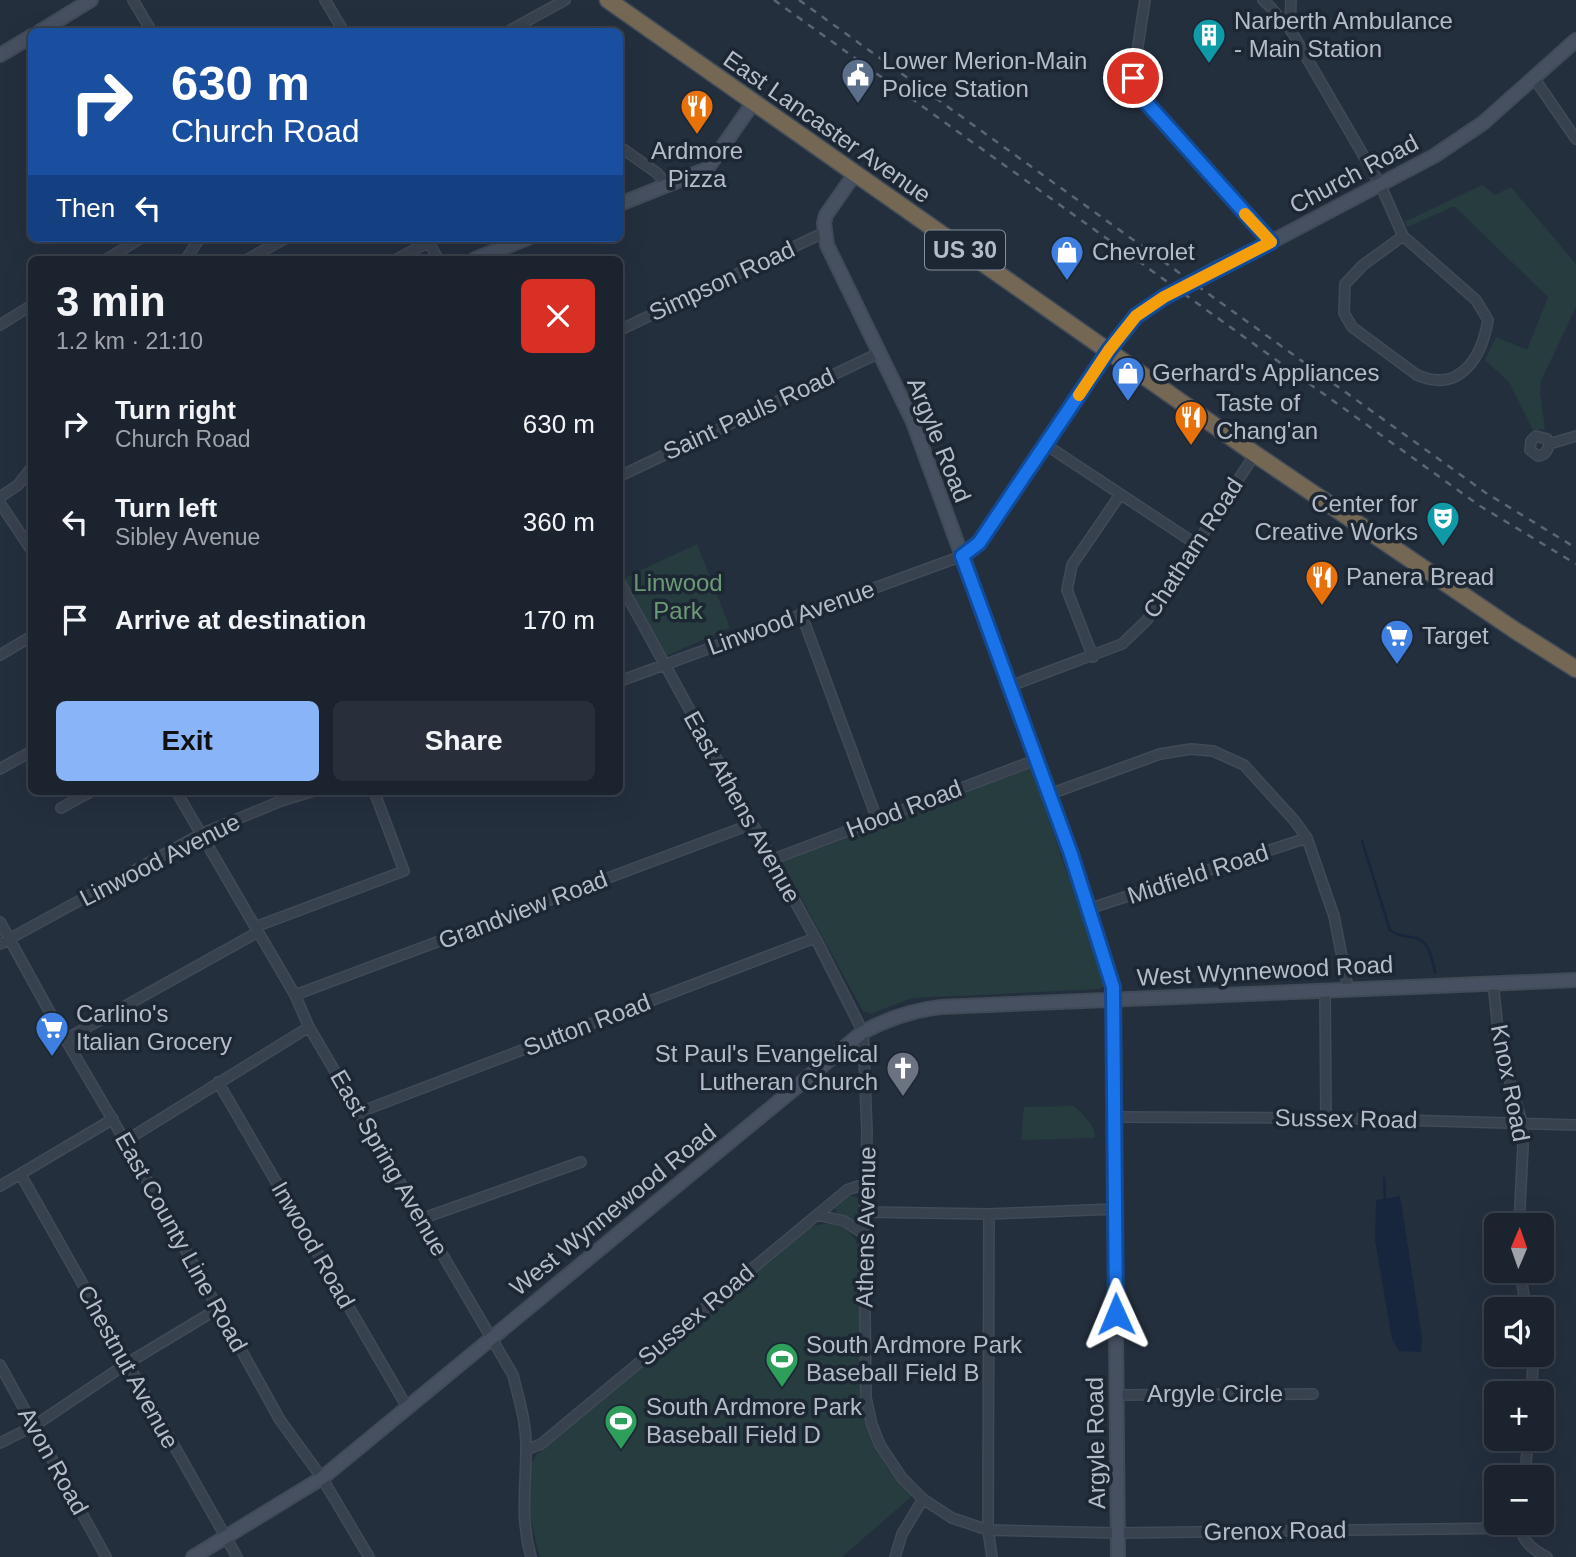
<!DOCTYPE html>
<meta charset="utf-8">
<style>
:root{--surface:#1b232e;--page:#282f3a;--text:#f1f3f6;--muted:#a0a4aa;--line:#39404a;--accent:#8ab4f8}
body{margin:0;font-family:Arial,sans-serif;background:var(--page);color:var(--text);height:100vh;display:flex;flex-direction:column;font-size:26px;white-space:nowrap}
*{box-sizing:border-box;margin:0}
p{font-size:23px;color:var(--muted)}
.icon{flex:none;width:38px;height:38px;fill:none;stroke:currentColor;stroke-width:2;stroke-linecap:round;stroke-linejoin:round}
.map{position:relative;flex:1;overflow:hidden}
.side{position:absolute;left:28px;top:256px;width:595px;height:539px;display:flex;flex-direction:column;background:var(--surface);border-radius:10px;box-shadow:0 7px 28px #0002,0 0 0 2px var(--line)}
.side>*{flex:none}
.top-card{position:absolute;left:28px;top:28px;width:595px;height:214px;border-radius:10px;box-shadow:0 7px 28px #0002,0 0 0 2px var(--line);background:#1a4fa0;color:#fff;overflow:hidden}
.needle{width:46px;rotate:2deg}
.buttons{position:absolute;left:1484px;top:1213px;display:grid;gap:14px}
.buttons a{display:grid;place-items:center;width:70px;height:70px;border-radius:10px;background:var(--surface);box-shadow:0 7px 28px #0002,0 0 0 2px var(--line);font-size:35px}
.pin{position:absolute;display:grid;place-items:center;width:60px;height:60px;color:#fff;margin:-30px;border:4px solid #fff;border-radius:50%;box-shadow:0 2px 7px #0007}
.me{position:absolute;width:77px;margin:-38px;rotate:359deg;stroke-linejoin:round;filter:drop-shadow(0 0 5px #0008)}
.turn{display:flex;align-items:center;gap:24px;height:147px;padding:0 28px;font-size:32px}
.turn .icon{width:91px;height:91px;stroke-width:2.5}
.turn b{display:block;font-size:49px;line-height:60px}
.then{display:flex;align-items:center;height:66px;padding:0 28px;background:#0003;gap:14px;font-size:26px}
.round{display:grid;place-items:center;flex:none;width:74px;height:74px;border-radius:10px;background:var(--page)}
.headline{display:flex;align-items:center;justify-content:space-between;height:119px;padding:0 28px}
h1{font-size:42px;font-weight:600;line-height:52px}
.action{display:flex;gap:14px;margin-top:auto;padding:14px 28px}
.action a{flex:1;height:80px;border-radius:10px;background:var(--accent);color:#111;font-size:28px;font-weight:600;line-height:80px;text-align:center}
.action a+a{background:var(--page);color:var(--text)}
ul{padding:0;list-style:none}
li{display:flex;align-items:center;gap:21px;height:98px;padding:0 28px}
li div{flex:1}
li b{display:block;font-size:26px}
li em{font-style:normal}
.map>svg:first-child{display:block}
.green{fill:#263c3f}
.water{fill:#17263c}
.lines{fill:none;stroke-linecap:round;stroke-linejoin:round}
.stream{stroke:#17263c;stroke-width:2.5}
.street-casing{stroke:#414a57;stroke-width:12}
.secondary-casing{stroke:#414a57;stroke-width:16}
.highway-casing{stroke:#434c59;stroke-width:19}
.street{stroke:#38414e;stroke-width:9}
.secondary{stroke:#465061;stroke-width:12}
.highway{stroke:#746855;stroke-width:16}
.rail{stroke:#5a6575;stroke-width:2.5;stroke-dasharray:7 7;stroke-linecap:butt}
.secondary-bridge-casing{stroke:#414a57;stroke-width:16;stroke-linecap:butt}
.secondary-bridge{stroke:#465061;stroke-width:12}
.route-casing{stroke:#114b97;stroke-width:18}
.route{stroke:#1a73e8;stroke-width:12}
.slow{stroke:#f59e0b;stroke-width:12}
.labels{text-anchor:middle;stroke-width:7;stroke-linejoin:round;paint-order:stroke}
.shield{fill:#1d2633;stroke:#878f9c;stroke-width:2}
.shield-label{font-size:23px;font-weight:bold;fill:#b4bcc9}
.poi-label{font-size:24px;fill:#b4bcc9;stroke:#1d2633;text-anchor:start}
.street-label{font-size:24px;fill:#b4bcc9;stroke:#1d2633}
.park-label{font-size:24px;fill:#6b9a76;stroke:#1d2633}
</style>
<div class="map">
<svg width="1576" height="1557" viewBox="0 0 1576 1557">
<rect width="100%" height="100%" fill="#242f3e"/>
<!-- green -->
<path class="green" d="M1482,185l13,10 16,-8 65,77v43l-35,74 -1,11 5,37 -12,1 -24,-48 -24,-22 11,-23 31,13 21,-53 -94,-91 -46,21 -4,-5z
M697,544l33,84 -64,28 -42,-78z
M1031,768l73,213v5l-4,3 -188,9 -41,16 -8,-3 -82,-150z
M1074,1106c9,9 21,18 21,32l-74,2 3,-33z
M847,1196h6l8,4 -1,18 -7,6 -16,-10 -2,-6 6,-8z
M829,1223c18,4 27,12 31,30l1,140 4,24 8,25 15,27 24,27 -70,61h-302c-7,-30 -23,-76 -3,-103l272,-227z"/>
<!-- water -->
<path class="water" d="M1400,1196l22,142 -1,14 -22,-1 -7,-12 -17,-99 1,-40z"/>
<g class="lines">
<!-- stream -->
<path class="stream" d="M1362,841l28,89c7,5 12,6 21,7 19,2 20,20 24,35
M1384,1178l1,21"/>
<defs>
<path id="street" d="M133,0l19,32
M325,0l19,32
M1145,0l-12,78 3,13 135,151
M1263,0c11,9 17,20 27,29
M1291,0l-1,29 90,155 23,52
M507,32l58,-32
M1534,78l42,61
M620,147l37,26 11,13
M1403,236l73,64 12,20c-6,36 -27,74 -71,55l-65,-48 -8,-14 1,-29 18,-19z
M427,239l11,20
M107,259l34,-21
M186,259l14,-21
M248,259l38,-21
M397,259l39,-21
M0,325l32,-20
M620,330l205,-98
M1549,444l-2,-5 -11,-3 -5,5 -1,9 8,6c7,-1 10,-5 11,-12l27,-8
M1046,445l150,99
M620,476l259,-123
M0,497l18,-12 14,-18
M0,503l32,48
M620,583l199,362 44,87 4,100 -3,102 2,164 6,27 8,20 22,33 21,21 29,19 36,12 130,3 403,-5c1,14 14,23 26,29
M801,613l76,206
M0,655l32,-19
M1093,657l-26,-67 5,-25 48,-70
M620,681l342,-125
M1010,686l112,-42 25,-24 108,-166
M0,769l32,-18
M176,791l119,204 14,32 204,348c6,25 14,49 13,75 0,38 -6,68 5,107
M1050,794l110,-40 31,-5 22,2 31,14 50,55 13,18 27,78 14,72
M61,808l31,-17
M771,860l267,-101
M1088,909l219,-71
M0,922l53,96 72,123 155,279 42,58 47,79
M255,927l149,-56 -30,-80
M0,944l201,-110 80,-33 33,-10
M1493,982l7,67 22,73 1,24 -4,79
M1325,989l1,129
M295,995l457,-171
M66,1039l192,-107
M218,1082l189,325
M360,1112l455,-174
M1116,1117l210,1 250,7
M125,1141l184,-114
M21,1175l216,382
M0,1186l113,-67
M865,1212l124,2 125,-5
M989,1214l-1,316 4,27
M817,1215l27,6 20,13
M421,1219l160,-57
M1520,1270l6,39
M0,1365l106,192
M1531,1393l3,-39
M1117,1395l196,-1
M0,1443l34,-17 92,-62 93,-56
M526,1450l15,-6 306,-254 20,-7
M1525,1477l3,-39
M895,1557l7,-23 21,-35"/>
<path id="secondary" d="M39,32l52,-32
M0,55l32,-19
M854,175l-28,40 -2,8 3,22 86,177 158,432 42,133 5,570
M620,204l87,-35 46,-66
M475,259l53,-21
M1217,268l54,-26 163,-86 49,-33 93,-83
M962,556l17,-13 130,-193 27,-34 29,-19
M193,1557l129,-79 541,-446c26,-14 49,-22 78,-25l635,-27"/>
<path id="highway" d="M608,0l647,454 261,177 60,38"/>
</defs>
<!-- street casing -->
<use href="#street" class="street-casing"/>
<!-- secondary casing -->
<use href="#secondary" class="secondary-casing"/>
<!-- highway casing -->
<use href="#highway" class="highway-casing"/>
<!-- street -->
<use href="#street" class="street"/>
<!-- secondary -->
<use href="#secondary" class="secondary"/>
<!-- highway -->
<use href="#highway" class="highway"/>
<!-- rail -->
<path class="rail" d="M774,0l706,506 96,58
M799,0l687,493 90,55"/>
<defs>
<path id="secondary-bridge" d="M1165,297l52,-29"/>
</defs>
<!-- secondary-bridge casing -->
<use href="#secondary-bridge" class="secondary-bridge-casing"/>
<!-- secondary-bridge -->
<use href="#secondary-bridge" class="secondary-bridge"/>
</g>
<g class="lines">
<defs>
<path id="route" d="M1116,1314l-3,-327 -42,-133 -109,-298 17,-13 130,-193 27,-34 28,-19 107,-55 -135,-151 -3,-13"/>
</defs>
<!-- route casing -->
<use href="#route" class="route-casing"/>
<!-- route -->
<use href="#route" class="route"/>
<!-- slow -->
<path class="slow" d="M1079,395l30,-45 27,-34 28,-19 107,-55 -26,-28"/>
</g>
<!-- icons -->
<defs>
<symbol id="building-pin" viewBox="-11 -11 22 30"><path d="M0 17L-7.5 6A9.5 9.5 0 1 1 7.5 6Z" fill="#0f9aa8" stroke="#1d2633"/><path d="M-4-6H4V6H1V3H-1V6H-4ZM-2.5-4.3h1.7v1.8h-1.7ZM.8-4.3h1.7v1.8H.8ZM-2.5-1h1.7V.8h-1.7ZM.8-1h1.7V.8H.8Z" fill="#fff"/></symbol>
<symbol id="civic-pin" viewBox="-11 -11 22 30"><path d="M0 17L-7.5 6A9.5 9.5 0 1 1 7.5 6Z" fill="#5c6f8a" stroke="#1d2633"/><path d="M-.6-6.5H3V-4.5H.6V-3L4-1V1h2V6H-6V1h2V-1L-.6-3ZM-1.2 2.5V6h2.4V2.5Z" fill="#fff"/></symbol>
<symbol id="restaurant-pin" viewBox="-11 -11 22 30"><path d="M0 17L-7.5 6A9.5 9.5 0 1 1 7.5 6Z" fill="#e8710a" stroke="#1d2633"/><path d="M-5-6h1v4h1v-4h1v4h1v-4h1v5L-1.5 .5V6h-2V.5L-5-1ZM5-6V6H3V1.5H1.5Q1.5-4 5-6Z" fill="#fff"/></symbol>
<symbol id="shop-pin" viewBox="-11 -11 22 30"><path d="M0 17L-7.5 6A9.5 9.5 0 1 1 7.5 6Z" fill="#3f7fe0" stroke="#1d2633"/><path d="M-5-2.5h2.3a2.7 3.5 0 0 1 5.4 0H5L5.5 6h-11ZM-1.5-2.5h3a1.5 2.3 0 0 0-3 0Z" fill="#fff"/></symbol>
<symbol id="theatre-pin" viewBox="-11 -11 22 30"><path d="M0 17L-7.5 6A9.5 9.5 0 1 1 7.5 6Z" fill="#0f9aa8" stroke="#1d2633"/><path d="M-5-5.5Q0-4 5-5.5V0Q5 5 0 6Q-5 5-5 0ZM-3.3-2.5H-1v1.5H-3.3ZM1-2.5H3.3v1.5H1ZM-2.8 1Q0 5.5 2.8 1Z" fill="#fff"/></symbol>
<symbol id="supermarket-pin" viewBox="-11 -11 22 30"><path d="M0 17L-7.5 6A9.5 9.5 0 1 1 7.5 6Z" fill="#3f7fe0" stroke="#1d2633"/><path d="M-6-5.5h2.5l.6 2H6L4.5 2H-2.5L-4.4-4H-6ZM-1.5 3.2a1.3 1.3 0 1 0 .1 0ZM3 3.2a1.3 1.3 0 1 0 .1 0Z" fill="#fff"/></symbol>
<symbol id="church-pin" viewBox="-11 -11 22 30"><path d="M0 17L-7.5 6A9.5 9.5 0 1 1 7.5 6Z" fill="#6b7280" stroke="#1d2633"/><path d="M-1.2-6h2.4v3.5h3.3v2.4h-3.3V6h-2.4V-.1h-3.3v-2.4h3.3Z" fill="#fff"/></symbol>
<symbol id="stadium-pin" viewBox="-11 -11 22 30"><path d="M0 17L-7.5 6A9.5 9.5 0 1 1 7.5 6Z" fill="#2e9e5b" stroke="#1d2633"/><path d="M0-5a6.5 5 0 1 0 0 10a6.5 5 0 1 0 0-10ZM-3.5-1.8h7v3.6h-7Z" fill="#fff"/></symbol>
</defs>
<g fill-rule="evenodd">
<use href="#building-pin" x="1190" y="16" width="38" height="52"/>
<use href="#civic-pin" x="839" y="56" width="38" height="52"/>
<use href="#restaurant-pin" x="678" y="87" width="38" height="52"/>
<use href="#shop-pin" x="1048" y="233" width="38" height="52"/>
<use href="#shop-pin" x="1109" y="354" width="38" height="52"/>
<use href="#restaurant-pin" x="1172" y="398" width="38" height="52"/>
<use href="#theatre-pin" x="1424" y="499" width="38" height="52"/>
<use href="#restaurant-pin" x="1303" y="558" width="38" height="52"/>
<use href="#supermarket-pin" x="1378" y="617" width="38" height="52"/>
<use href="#supermarket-pin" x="33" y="1009" width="38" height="52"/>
<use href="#church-pin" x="884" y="1049" width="38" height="52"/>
<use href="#stadium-pin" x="763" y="1340" width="38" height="52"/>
<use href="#stadium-pin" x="602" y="1402" width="38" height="52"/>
</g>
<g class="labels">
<!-- shield labels -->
<rect class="shield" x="925" y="230.5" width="80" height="39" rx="5"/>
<g class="shield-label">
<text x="965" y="258">US 30</text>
</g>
<!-- poi labels -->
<g class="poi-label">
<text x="1234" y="29">Narberth Ambulance<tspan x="1234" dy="28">- Main Station</tspan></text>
<text x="882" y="69">Lower Merion-Main<tspan x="882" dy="28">Police Station</tspan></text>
<text x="697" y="159" text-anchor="middle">Ardmore<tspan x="697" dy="28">Pizza</tspan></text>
<text x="1092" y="260">Chevrolet</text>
<text x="1152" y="381">Gerhard's Appliances</text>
<text x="1216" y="411">Taste of<tspan x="1216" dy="28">Chang'an</tspan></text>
<text x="1418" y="512" text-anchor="end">Center for<tspan x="1418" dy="28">Creative Works</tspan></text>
<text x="1346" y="585">Panera Bread</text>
<text x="1422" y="644">Target</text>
<text x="76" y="1022">Carlino's<tspan x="76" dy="28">Italian Grocery</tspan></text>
<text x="878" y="1062" text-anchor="end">St Paul's Evangelical<tspan x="878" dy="28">Lutheran Church</tspan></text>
<text x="806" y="1353">South Ardmore Park<tspan x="806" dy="28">Baseball Field B</tspan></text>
<text x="646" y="1415">South Ardmore Park<tspan x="646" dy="28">Baseball Field D</tspan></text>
</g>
<!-- street labels -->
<g class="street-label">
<text transform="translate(827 127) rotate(35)" y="8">East Lancaster Avenue</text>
<text transform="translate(1354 174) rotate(-28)" y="8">Church Road</text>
<text transform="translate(722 281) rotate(-25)" y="8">Simpson Road</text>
<text transform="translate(749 414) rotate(-25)" y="8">Saint Pauls Road</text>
<text transform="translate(939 440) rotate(68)" y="8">Argyle Road</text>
<text transform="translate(1193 548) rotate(-57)" y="8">Chatham Road</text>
<text transform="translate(791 618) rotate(-20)" y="8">Linwood Avenue</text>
<text transform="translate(742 807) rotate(61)" y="8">East Athens Avenue</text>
<text transform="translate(904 809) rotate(-21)" y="8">Hood Road</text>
<text transform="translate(160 860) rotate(-27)" y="8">Linwood Avenue</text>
<text transform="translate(1198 874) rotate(-18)" y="8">Midfield Road</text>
<text transform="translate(523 910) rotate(-21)" y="8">Grandview Road</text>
<text transform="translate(1265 971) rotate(-3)" y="8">West Wynnewood Road</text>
<text transform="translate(587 1025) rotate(-21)" y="8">Sutton Road</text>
<text transform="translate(1510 1083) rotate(79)" y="8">Knox Road</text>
<text transform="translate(1346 1119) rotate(1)" y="8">Sussex Road</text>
<text transform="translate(389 1163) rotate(60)" y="8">East Spring Avenue</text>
<text transform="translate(613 1210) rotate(-39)" y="8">West Wynnewood Road</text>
<text transform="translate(866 1227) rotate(-89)" y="8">Athens Avenue</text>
<text transform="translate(181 1242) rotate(61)" y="8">East County Line Road</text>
<text transform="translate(313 1245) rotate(60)" y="8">Inwood Road</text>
<text transform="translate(696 1315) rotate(-40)" y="8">Sussex Road</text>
<text transform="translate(128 1367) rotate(61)" y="8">Chestnut Avenue</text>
<text x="1215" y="1402">Argyle Circle</text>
<text transform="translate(1096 1443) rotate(-91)" y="8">Argyle Road</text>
<text transform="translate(53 1461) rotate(61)" y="8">Avon Road</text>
<text transform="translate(1275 1531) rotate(-1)" y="8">Grenox Road</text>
</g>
<!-- park labels -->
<g class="park-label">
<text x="678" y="591">Linwood<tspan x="678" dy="28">Park</tspan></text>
</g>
</g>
</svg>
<div class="buttons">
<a><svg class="needle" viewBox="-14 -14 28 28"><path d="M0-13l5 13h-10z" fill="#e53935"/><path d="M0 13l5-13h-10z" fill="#a0a4aa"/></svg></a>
<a><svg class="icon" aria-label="sound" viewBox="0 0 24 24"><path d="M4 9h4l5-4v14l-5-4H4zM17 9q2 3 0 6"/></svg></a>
<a>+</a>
<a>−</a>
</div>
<div class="pin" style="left:1133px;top:78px;background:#d93025"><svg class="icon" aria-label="arrive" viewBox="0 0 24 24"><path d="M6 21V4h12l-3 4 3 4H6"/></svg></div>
<svg class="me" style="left:1116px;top:1314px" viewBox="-20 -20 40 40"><path d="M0-17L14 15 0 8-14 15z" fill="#1a73e8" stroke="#fff" stroke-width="4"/></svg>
<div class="top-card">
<div class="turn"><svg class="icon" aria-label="right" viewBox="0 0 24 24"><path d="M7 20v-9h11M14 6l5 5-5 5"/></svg><div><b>630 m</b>Church Road</div></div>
<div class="then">Then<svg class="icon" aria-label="left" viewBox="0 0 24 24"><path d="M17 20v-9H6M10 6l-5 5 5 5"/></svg></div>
</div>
<section class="side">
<div class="headline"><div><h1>3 min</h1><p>1.2 km · 21:10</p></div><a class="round" style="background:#d93025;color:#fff"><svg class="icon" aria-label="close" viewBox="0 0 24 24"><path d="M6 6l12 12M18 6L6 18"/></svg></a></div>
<ul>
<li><svg class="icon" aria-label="right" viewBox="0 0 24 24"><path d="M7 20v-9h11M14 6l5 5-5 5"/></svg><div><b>Turn right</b><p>Church Road</p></div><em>630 m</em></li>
<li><svg class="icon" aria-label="left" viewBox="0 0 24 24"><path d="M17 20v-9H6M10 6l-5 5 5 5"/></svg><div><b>Turn left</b><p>Sibley Avenue</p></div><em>360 m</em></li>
<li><svg class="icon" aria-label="arrive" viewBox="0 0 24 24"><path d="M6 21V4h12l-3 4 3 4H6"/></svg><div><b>Arrive at destination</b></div><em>170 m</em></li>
</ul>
<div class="action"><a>Exit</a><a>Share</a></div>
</section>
</div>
